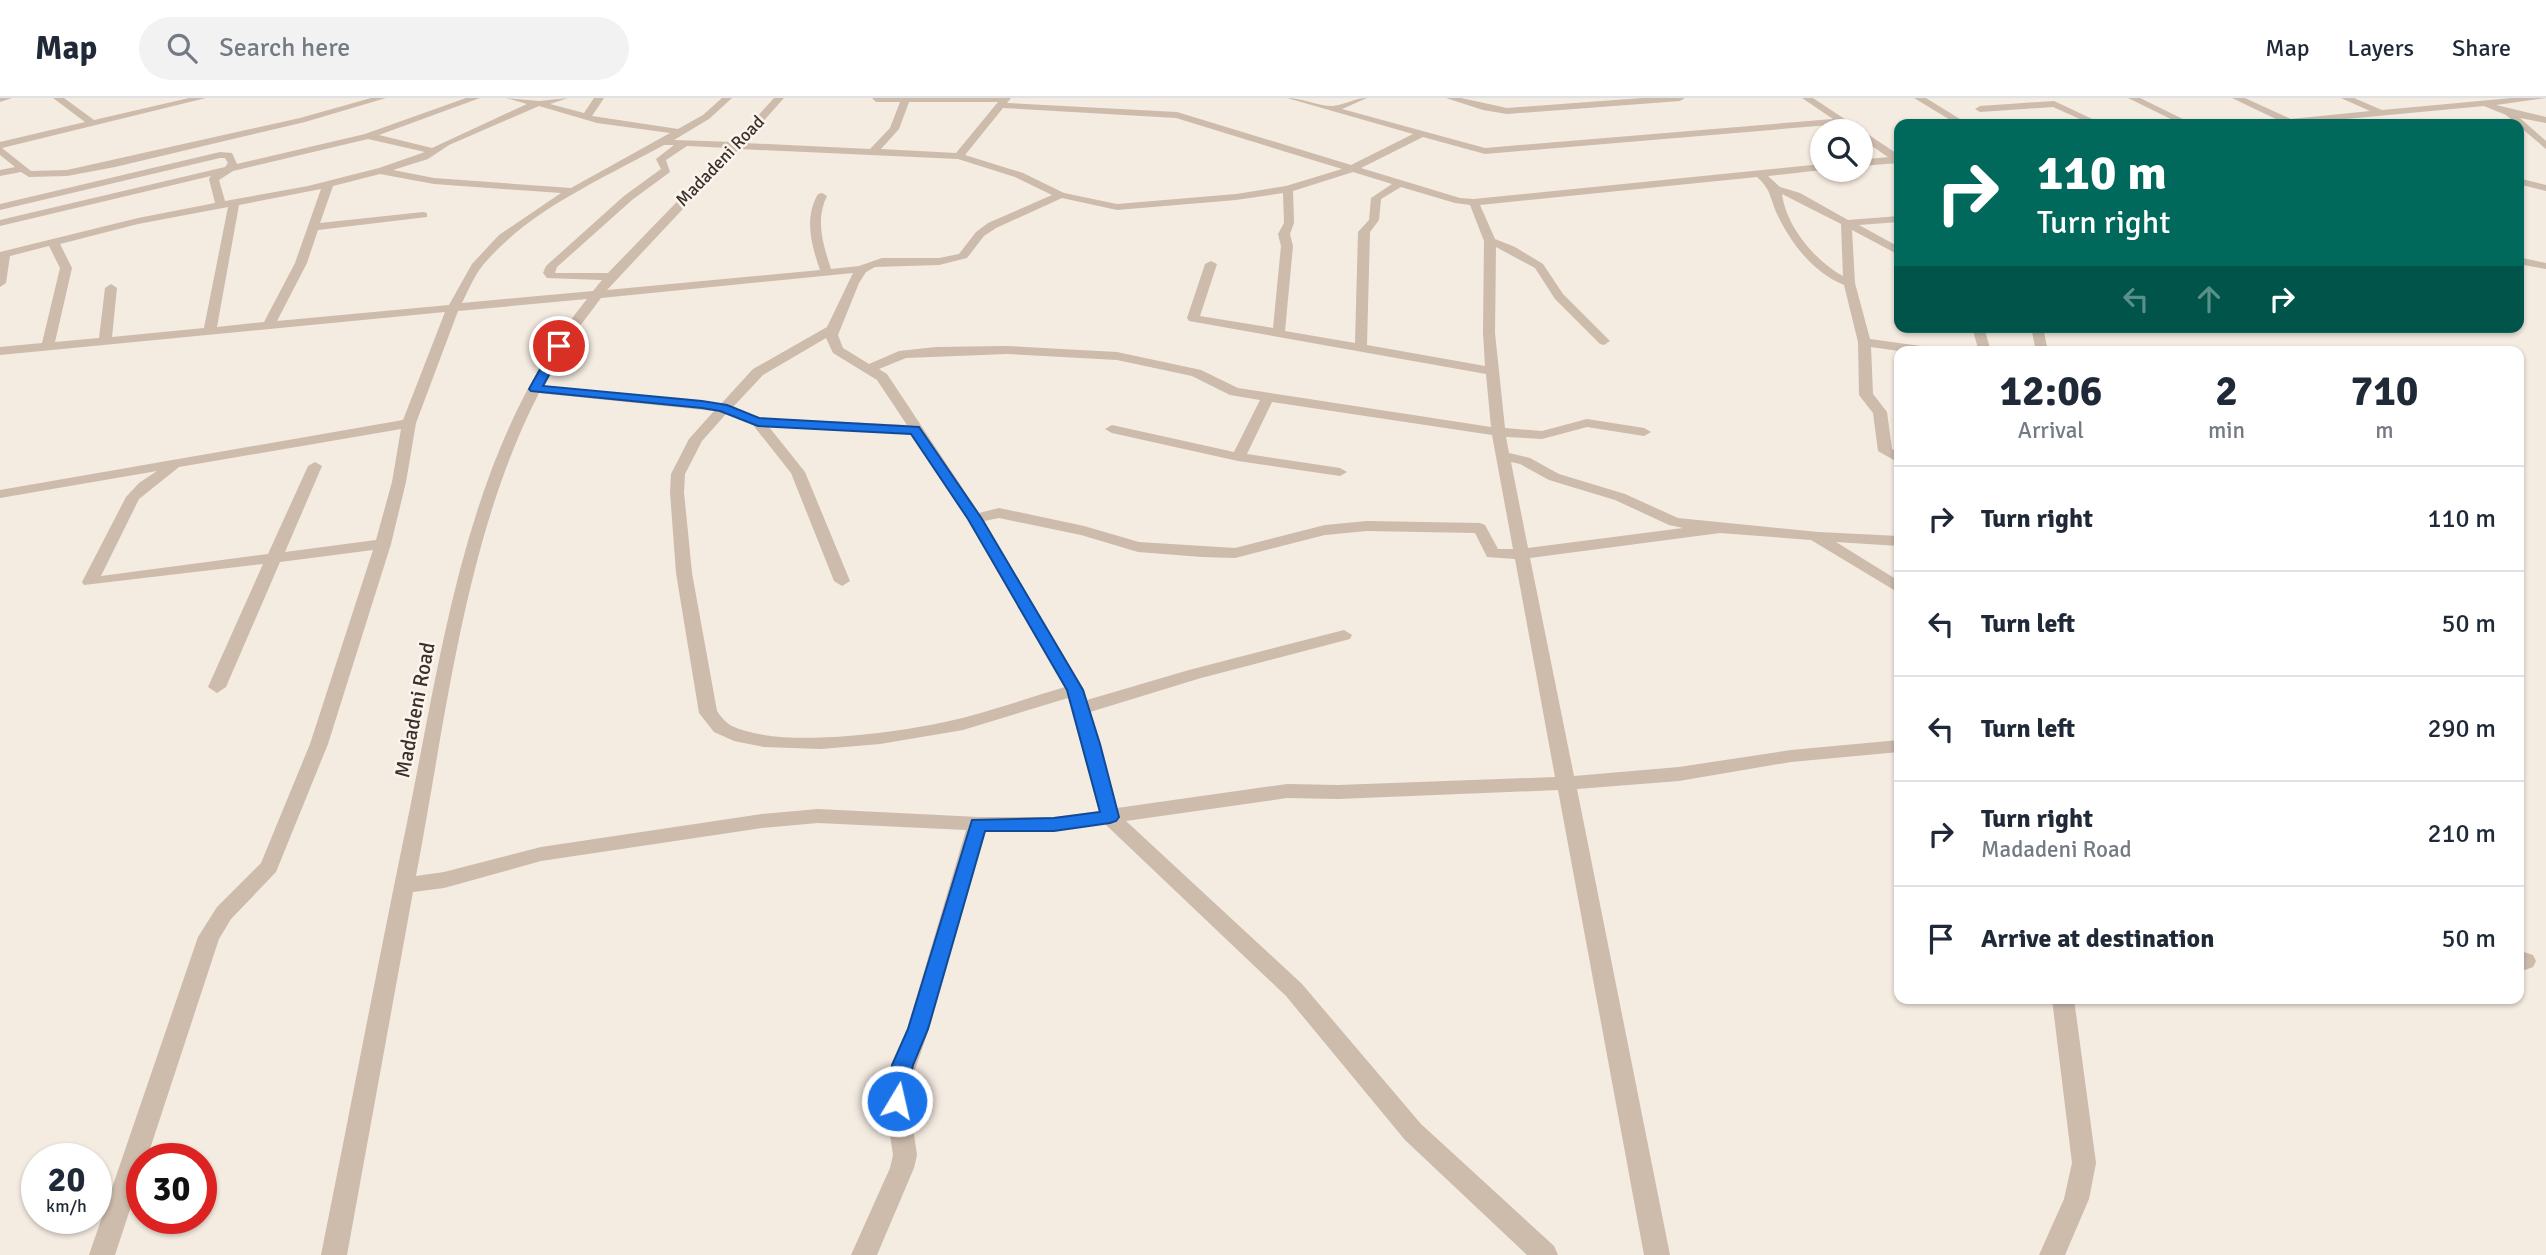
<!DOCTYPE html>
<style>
:root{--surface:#fff;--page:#f2f2f3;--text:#1f2937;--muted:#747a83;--line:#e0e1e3}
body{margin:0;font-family:Signika,sans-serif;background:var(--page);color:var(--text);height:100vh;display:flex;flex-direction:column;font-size:26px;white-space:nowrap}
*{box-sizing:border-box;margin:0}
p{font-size:23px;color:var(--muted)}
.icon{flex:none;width:38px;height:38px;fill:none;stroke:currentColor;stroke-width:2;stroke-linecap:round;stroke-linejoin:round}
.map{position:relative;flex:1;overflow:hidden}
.drawer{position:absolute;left:1894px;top:248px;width:630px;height:658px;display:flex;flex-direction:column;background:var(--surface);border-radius:14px;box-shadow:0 2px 5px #0004}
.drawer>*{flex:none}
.hud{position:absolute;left:1894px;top:21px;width:630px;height:214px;border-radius:14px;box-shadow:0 2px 5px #0004;background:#00695c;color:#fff;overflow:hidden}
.controls{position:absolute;left:1810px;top:21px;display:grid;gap:14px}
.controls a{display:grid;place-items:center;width:63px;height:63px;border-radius:50%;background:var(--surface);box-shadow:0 2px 5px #0004;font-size:35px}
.speed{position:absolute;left:21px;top:1045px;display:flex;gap:14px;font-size:35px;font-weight:700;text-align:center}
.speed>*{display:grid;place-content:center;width:91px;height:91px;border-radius:50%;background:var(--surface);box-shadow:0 2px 5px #0004;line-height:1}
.speed small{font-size:18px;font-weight:400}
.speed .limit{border:10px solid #d22;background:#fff;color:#111}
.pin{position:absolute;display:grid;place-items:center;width:60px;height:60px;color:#fff;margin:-30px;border:4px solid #fff;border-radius:50%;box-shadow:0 2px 7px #0007}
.me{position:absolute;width:77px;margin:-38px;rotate:9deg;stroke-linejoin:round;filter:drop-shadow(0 0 5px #0008)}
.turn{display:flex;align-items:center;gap:24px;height:147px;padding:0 28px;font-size:32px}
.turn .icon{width:91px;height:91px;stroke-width:2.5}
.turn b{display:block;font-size:49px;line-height:60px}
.lanes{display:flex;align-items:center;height:66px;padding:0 28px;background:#0003;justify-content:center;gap:35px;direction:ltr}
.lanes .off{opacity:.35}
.eta{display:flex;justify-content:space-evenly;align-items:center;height:119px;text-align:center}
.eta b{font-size:42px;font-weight:700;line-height:49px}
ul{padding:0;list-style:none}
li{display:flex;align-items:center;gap:21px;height:105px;padding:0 28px;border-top:2px solid var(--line)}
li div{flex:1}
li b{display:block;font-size:26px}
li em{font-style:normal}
header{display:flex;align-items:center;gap:42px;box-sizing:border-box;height:98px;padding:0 35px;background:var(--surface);border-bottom:2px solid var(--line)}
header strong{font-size:33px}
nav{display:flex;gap:38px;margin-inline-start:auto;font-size:24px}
.search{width:490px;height:63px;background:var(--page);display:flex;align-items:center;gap:18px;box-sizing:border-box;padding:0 24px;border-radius:38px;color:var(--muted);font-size:26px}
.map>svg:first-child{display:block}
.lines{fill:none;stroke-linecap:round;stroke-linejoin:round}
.minor{fill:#cdbbac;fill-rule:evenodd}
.route{fill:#1a73e8;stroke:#114b97;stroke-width:2}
.labels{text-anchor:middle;stroke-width:5;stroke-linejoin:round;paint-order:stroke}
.far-street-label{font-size:18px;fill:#3b302b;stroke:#fbf5ee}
.street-label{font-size:21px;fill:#3b302b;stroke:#fbf5ee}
</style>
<header>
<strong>Map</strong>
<div class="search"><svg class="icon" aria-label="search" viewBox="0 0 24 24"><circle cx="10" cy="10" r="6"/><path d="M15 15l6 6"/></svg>Search here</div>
<nav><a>Map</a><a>Layers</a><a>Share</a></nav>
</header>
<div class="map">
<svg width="2546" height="1157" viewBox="0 0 2546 1157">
<rect width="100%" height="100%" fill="#f4ebe1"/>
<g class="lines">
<!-- minor -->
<path class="minor" d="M0,0h12l-12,4z
M53,0h11l30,22 95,-22h17l-204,50 29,23 36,-1 233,-52 71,-20h15l-81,24 -190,45 -48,9 -38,1 -8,-5 -21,4v-6l15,-3 -15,-12v-13l85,-20z
M466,0h14l-101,37 53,13 95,-44 -21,-6 33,3 29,-3 -18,6 34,9 10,-15h10l-12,18 86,13 25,-14 19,-17h10l-23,21 -35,21 60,2 40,-44h10l-40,45 126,6 20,-21 10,-26h-24l-4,-4h139l-4,5 170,9 174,53 62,-31 -126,-36c15,0 34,9 46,8 12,-1 21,-8 34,-8l-25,11 143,39 348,-29 -31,-21h11l86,57v8l-39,3v-6l28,-3 -28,-19v-7h-8l-11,-7 -356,30 -62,-17 -62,31 99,30 14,1 348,-35v6l-54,6 12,11 20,6 48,27 51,-4v6l-40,3 40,22v8l-47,-25 3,53 15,56 65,9 6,4h-35l-35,-5 2,47 14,18 5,37 7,4v10l-21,-12 -5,-38 -14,-18 -1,-53 -14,-57c-31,-13 -53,-41 -67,-71 -8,-18 -5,-23 -20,-37l-277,28 15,34 20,8 28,17 20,30 47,47 -6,4 -4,-1 -45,-45 -20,-31 -39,-21 -1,86 10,95 37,3 45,-12 57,9 7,4 -7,4 -57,-9 -45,12 -36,-2 3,16 21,5 29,16 66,20 53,24 140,14 81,4v10l-63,-4 63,39v12l-88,-53 -91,-7 -190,25 44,218 105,-9 112,-17 108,-10v12l-108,10 -112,19 -102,8 93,466h-26l-86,-465 -220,9 -51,-1 -161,23 176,163 119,140 133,122 4,9h-31l-122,-115 -119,-144 -181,-172 -51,7h-68l-57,198 -19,55 -1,17 8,54 -3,13 -37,87h-26l39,-87 3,-13 -8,-54 1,-17 21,-55 59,-199 -148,-7 -56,5 -221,33 -97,27 -31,4 -66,363h-26c30,-149 58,-298 89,-447 35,-175 60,-365 177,-509l-129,12 -42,112 -10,59 -15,62 -63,200 -52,128 -45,47 -12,20 -72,219h-5v15l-27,82h-26l109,-318 19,-30 44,-44 49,-119 63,-194 -93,12 -54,125 -9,6 -9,-6 55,-123 -179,21 -2,-3 44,-85 13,-14 18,-12 -157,27v-8l403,-70 42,-108 -445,43v-8l42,-4 18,-75 -11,-22 -39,10 -4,27 -6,4v-35l138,-34 77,-15 -6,-24 2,-3 -211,50v-6l225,-53 3,-4 -3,-5h-5l-220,52v-6l220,-52 12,1 5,11 128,-30zM909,4h89l-42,51 -75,-4 18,-20zM539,8l58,17 73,10 -99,55 -137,-10 -41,-8 35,-11 21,-14zM1003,10l173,10 166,51 -56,17 -50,8 -119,10 -53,-11 -41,-20 -58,-18zM368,41l57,13 -46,16 -71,18 -83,15 -6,-21 14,-9zM664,47h10l-18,14 5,10 -37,27 -78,70 -3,7 4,5 55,2 -9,11 -131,12c6,-12 12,-27 21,-38 46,-55 119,-86 181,-120zM687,48l42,2 -121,125h-53l2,-6 75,-67 38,-28 -4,-12zM739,51l219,10 57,18 37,18 -64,28 -12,9 -17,22 -20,4h-57l-23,8 -28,3c-8,-25 -16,-49 -4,-73l-5,-3 -4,1c-14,24 -7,50 2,76l-213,20zM1353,74l39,12 -21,14 -2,22 -11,12 -3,111 -70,-12 8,-85 -3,-12 4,-11 -1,-32zM380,76l54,10 127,9 -62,42 -27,29 -23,41 -172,16 30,-58 11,-33 109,-13v-4l-4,-1 -103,11 13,-37zM1401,89l54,16 15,2 14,36 -1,92 2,33 -118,-21 3,-113 9,-12 2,-21zM321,91l-26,74 -31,59 -47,5 22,-122zM1283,95l1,30 -6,11 3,12 -8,82 -73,-12 17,-52 -6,-3 -6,3 -18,54 2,3 297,53 5,53 -253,-39 -37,-18 -84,-18 -110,-6 -71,1 -37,4 -30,13 -26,-16 -5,-13 21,-52 7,-11 9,-5 64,-2 28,-7 17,-22 12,-8 66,-30 55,12 119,-10zM1782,96l59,30 2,52c-28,-15 -57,-50 -61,-82zM228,109l-24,121 -92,9 5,-49 -6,-4 -6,4 -6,50 -44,4 17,-74 -12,-24 78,-20zM853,175l-26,54 -74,42 -32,35 -178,-18 22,-40 36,-48zM826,240l7,15 44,27 30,45 -147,-7 -27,-11 30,-32zM1007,256l110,6 75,16 38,19 30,5 -26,52 -122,-27 -7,4 7,4 126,28 102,15 7,-4 -7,-4 -93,-14 25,-52 220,33 21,114h-15l-13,-24 -5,-2 -113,-2 -42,4 -90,23 -96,-6 -55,-16 -85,-18 -20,5 -92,-139 -8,-5 27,-11zM539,295l175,18 -25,28 -18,35 -1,18 6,81 23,140 15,19 20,9 30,6 57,2 59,-5 83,-14 105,-32 31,113 -45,6h-76l-160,-8 -56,5 -221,33 -97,25 -28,4c30,-157 49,-340 123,-483zM726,316l27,11 38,48 43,108 8,5 8,-5 -45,-109 -36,-45 143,7 55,85 98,168c-40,12 -79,26 -120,35 -51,11 -165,27 -213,4 -6,-3 -11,-9 -15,-15l-25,-138 -8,-81 1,-18 17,-33zM401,331l-9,53 -16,58 -91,12 37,-86 -7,-4 -7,4 -40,88 -167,22 38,-77 40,-32zM1511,364l9,2 29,16 66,20 54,25 14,3 -155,20zM999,420l82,17 57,17 64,5 33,1 90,-23 42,-4 108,2 12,24 28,2 40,218 -217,8 -51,-1 -170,24 -27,-96 111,-34 149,-39 2,-4 -8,-5 -155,40 -102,30 -3,-10 -100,-169z
M1446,0h15l46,10 136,-10h42l-5,3 -173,13 -24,-4z
M1914,0h12l42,26h-11z
M2128,0h12l53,26h-12z
M2232,0h13l46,21 79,-8 -29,-13h13l28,12 130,-12h34l-50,7 50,12v6l-26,-5 26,23v8l-40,-34 -22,-9 -191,18h-33l18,-4z
M2054,3l49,23h-12l-38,-17 -73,5 -5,-3 5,-3z
M2518,80l28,7v6l-28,-7z
M2518,159l28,6v6l-28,-5z
M1972,229h12l7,25h-12z
M2031,229h12l5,25h-12z
M2518,852l15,5 3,6 -3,6 -8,3 -7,-3z
M2052,901h22l22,164 -7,36 -24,56h-26l25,-56 8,-36z"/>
</g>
<!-- route -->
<path class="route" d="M559,244l6,4 -22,40 159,15 25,4 32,13 160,9 63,92 101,171 17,54 19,73 -3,4 -6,2 -56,8h-69l-57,198 -15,36 -9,42 -7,3 -8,-3 -3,-6 6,-36 16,-36 64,-209 82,-2 46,-6 -33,-122 -99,-171 -57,-85 -153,-8 -38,-15 -18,-3 -171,-17 -2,-2 24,-43z"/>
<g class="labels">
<!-- far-street labels -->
<g class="far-street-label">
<text transform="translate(720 63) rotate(-46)" y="6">Madadeni Road</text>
</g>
<!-- street labels -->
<g class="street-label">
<text transform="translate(415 612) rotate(-79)" y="7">Madadeni Road</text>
</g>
</g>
</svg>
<div class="controls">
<a><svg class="icon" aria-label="search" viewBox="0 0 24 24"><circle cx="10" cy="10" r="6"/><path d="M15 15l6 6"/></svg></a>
</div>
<div class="speed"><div>20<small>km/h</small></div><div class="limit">30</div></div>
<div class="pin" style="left:559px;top:248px;background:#d93025"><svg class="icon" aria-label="arrive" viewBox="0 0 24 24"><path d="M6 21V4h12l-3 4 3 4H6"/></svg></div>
<svg class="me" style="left:897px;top:1003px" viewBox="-20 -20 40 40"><circle r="17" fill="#1a73e8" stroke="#fff" stroke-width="3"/><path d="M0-11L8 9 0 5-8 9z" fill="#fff"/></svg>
<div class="hud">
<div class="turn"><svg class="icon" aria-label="right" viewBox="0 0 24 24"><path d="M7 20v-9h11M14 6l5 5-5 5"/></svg><div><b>110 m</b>Turn right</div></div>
<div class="lanes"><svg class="icon off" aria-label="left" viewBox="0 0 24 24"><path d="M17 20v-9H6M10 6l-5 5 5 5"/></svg><svg class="icon off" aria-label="ahead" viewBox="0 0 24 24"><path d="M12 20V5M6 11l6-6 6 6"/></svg><svg class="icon" aria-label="right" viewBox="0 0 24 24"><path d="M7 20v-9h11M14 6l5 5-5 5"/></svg></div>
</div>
<section class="drawer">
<div class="eta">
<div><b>12:06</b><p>Arrival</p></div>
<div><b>2</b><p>min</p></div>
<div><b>710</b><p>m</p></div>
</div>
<ul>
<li><svg class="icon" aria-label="right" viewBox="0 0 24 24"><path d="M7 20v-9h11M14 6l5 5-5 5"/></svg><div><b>Turn right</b></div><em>110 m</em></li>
<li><svg class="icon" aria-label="left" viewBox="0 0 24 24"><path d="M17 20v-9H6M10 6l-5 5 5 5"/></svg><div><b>Turn left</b></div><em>50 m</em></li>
<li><svg class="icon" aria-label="left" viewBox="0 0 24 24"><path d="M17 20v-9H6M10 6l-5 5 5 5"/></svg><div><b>Turn left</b></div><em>290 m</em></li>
<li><svg class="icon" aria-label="right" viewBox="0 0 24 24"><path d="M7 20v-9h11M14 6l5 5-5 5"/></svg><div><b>Turn right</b><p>Madadeni Road</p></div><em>210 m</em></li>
<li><svg class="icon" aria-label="arrive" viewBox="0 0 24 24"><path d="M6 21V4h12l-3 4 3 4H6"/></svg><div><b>Arrive at destination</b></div><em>50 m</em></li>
</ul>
</section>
</div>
